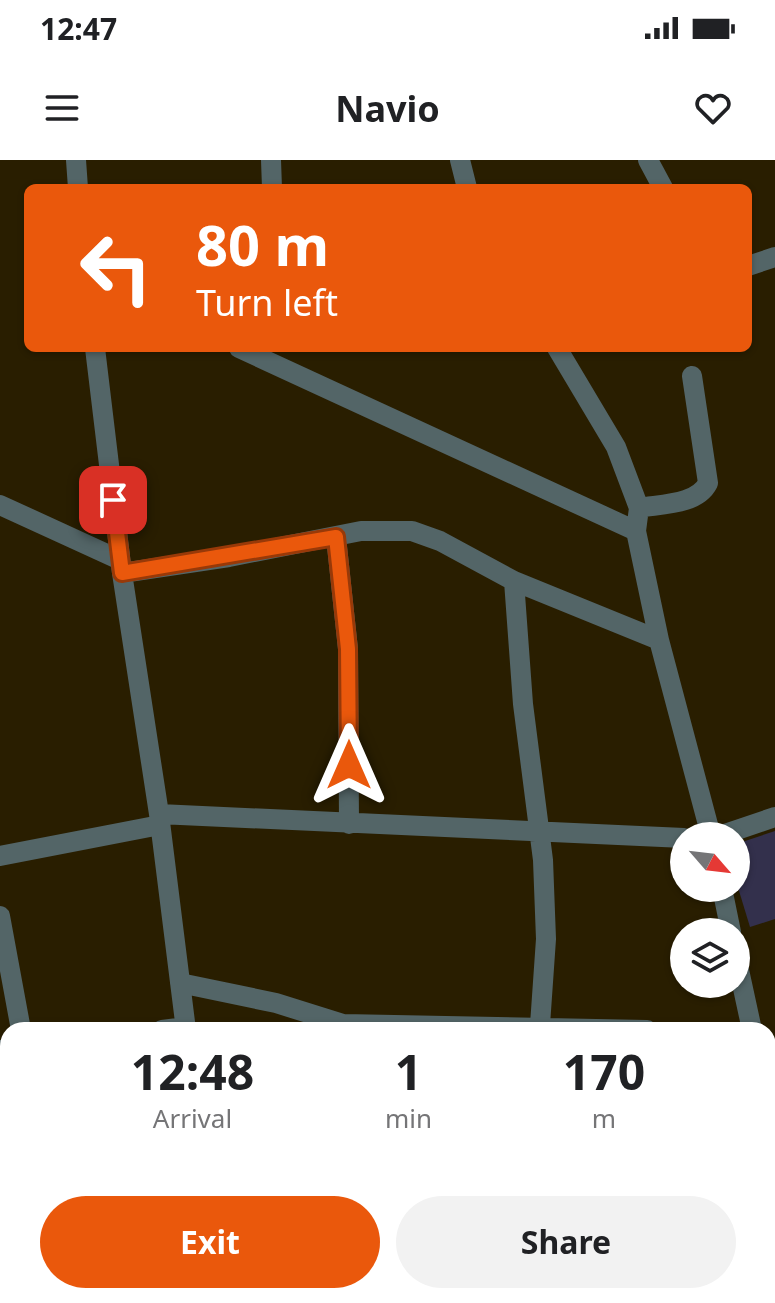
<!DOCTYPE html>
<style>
:root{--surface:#fff;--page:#f2f2f2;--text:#202124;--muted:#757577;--accent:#ea580c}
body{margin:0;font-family:"Noto Sans",sans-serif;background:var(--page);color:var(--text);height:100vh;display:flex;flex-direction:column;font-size:30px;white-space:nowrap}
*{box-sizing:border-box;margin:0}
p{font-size:26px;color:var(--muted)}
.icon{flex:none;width:44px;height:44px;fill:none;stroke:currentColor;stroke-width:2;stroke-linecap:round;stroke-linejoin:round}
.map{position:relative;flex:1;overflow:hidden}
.drawer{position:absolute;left:0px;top:862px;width:776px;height:282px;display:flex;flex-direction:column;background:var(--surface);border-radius:24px 24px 0 0;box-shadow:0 2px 6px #0004}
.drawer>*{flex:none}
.guide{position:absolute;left:24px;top:24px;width:728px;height:168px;border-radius:12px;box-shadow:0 2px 6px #0004;background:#ea580c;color:#fff;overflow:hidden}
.needle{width:52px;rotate:118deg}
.controls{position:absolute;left:670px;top:662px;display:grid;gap:16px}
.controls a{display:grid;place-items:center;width:80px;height:80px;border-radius:50%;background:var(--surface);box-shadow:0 2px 6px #0004;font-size:40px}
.pin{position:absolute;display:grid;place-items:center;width:68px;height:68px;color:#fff;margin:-34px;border-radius:16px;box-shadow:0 4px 12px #0006}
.me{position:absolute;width:88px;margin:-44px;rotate:0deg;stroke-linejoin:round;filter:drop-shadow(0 0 6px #0008)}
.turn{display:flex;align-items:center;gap:28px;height:168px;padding:0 40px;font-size:36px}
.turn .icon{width:104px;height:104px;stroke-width:2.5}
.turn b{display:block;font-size:56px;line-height:68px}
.eta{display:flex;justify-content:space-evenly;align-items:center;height:136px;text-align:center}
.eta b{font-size:48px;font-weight:700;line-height:56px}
.cta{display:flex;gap:16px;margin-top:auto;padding:16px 40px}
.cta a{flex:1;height:92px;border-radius:48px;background:var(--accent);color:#fff;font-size:32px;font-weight:700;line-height:92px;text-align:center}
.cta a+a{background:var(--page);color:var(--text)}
.status{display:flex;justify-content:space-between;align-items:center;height:56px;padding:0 40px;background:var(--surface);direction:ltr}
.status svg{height:22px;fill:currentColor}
header{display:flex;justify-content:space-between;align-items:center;height:104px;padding:0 40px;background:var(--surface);font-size:36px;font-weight:700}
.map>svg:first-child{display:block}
.building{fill:#33304c}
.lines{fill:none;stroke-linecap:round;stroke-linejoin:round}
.minor{stroke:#536567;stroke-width:20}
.route-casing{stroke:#983908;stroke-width:20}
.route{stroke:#ea580c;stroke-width:14}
</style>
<div class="status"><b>12:47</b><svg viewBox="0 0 49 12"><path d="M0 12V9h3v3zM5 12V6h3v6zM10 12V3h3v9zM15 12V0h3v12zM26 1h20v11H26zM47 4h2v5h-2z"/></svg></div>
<header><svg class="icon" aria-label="menu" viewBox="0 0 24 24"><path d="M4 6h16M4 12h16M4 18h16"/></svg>Navio<svg class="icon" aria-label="heart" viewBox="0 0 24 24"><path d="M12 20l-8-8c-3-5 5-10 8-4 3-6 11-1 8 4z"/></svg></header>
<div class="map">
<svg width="775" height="1143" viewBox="0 0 775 1143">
<rect width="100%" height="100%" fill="#291e00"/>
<!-- building -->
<path class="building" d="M775,671v88l-25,8 -14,-46v-37z"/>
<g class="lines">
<!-- minor -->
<path class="minor" d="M76,0l2,28
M271,0l1,28
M460,0l7,28
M648,0l15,28
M748,106l27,-9
M95,188l27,225 37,241 27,216
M239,188l397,183
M557,188l59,99 23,61 -3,23 23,109 52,196
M0,345l120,55
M639,348c22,-4 58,-3 69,-25l-16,-107
M336,377l12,112 1,175
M122,413l107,-16 132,-26h51l28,10 74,40 145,59
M514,421l9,123 20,156 3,79 -6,86
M159,654l525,24
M719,676l56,-19
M0,696l160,-31
M722,728l9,44
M0,756l21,114
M736,796l16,74
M180,823l96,20 67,21 304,6
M162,870l24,-3
M0,890l8,-1
M768,942l7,-3
M0,1066h8
M170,1136v7
M385,1136l2,7
M738,1136l1,7
M618,1143l25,-7"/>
</g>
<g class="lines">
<defs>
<path id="route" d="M113,340l9,73 214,-36 12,112 1,116"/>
</defs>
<!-- route casing -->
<use href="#route" class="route-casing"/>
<!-- route -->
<use href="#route" class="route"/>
</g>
</svg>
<div class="controls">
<a><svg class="needle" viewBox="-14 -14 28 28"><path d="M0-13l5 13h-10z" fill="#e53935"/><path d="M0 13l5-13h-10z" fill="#757577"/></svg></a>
<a><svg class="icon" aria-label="layers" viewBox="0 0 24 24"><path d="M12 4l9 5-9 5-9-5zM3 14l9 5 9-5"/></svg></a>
</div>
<div class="pin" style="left:113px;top:340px;background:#d93025"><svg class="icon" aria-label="arrive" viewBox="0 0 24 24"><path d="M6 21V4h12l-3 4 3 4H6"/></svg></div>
<svg class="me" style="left:349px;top:605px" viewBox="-20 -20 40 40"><path d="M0-17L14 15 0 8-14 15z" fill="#ea580c" stroke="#fff" stroke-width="4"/></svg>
<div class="guide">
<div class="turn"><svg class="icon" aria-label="left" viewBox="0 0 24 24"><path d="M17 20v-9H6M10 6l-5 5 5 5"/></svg><div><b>80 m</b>Turn left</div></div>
</div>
<section class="drawer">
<div class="eta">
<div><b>12:48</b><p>Arrival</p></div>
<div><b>1</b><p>min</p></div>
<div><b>170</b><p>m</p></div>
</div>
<div class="cta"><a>Exit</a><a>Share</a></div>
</section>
</div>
